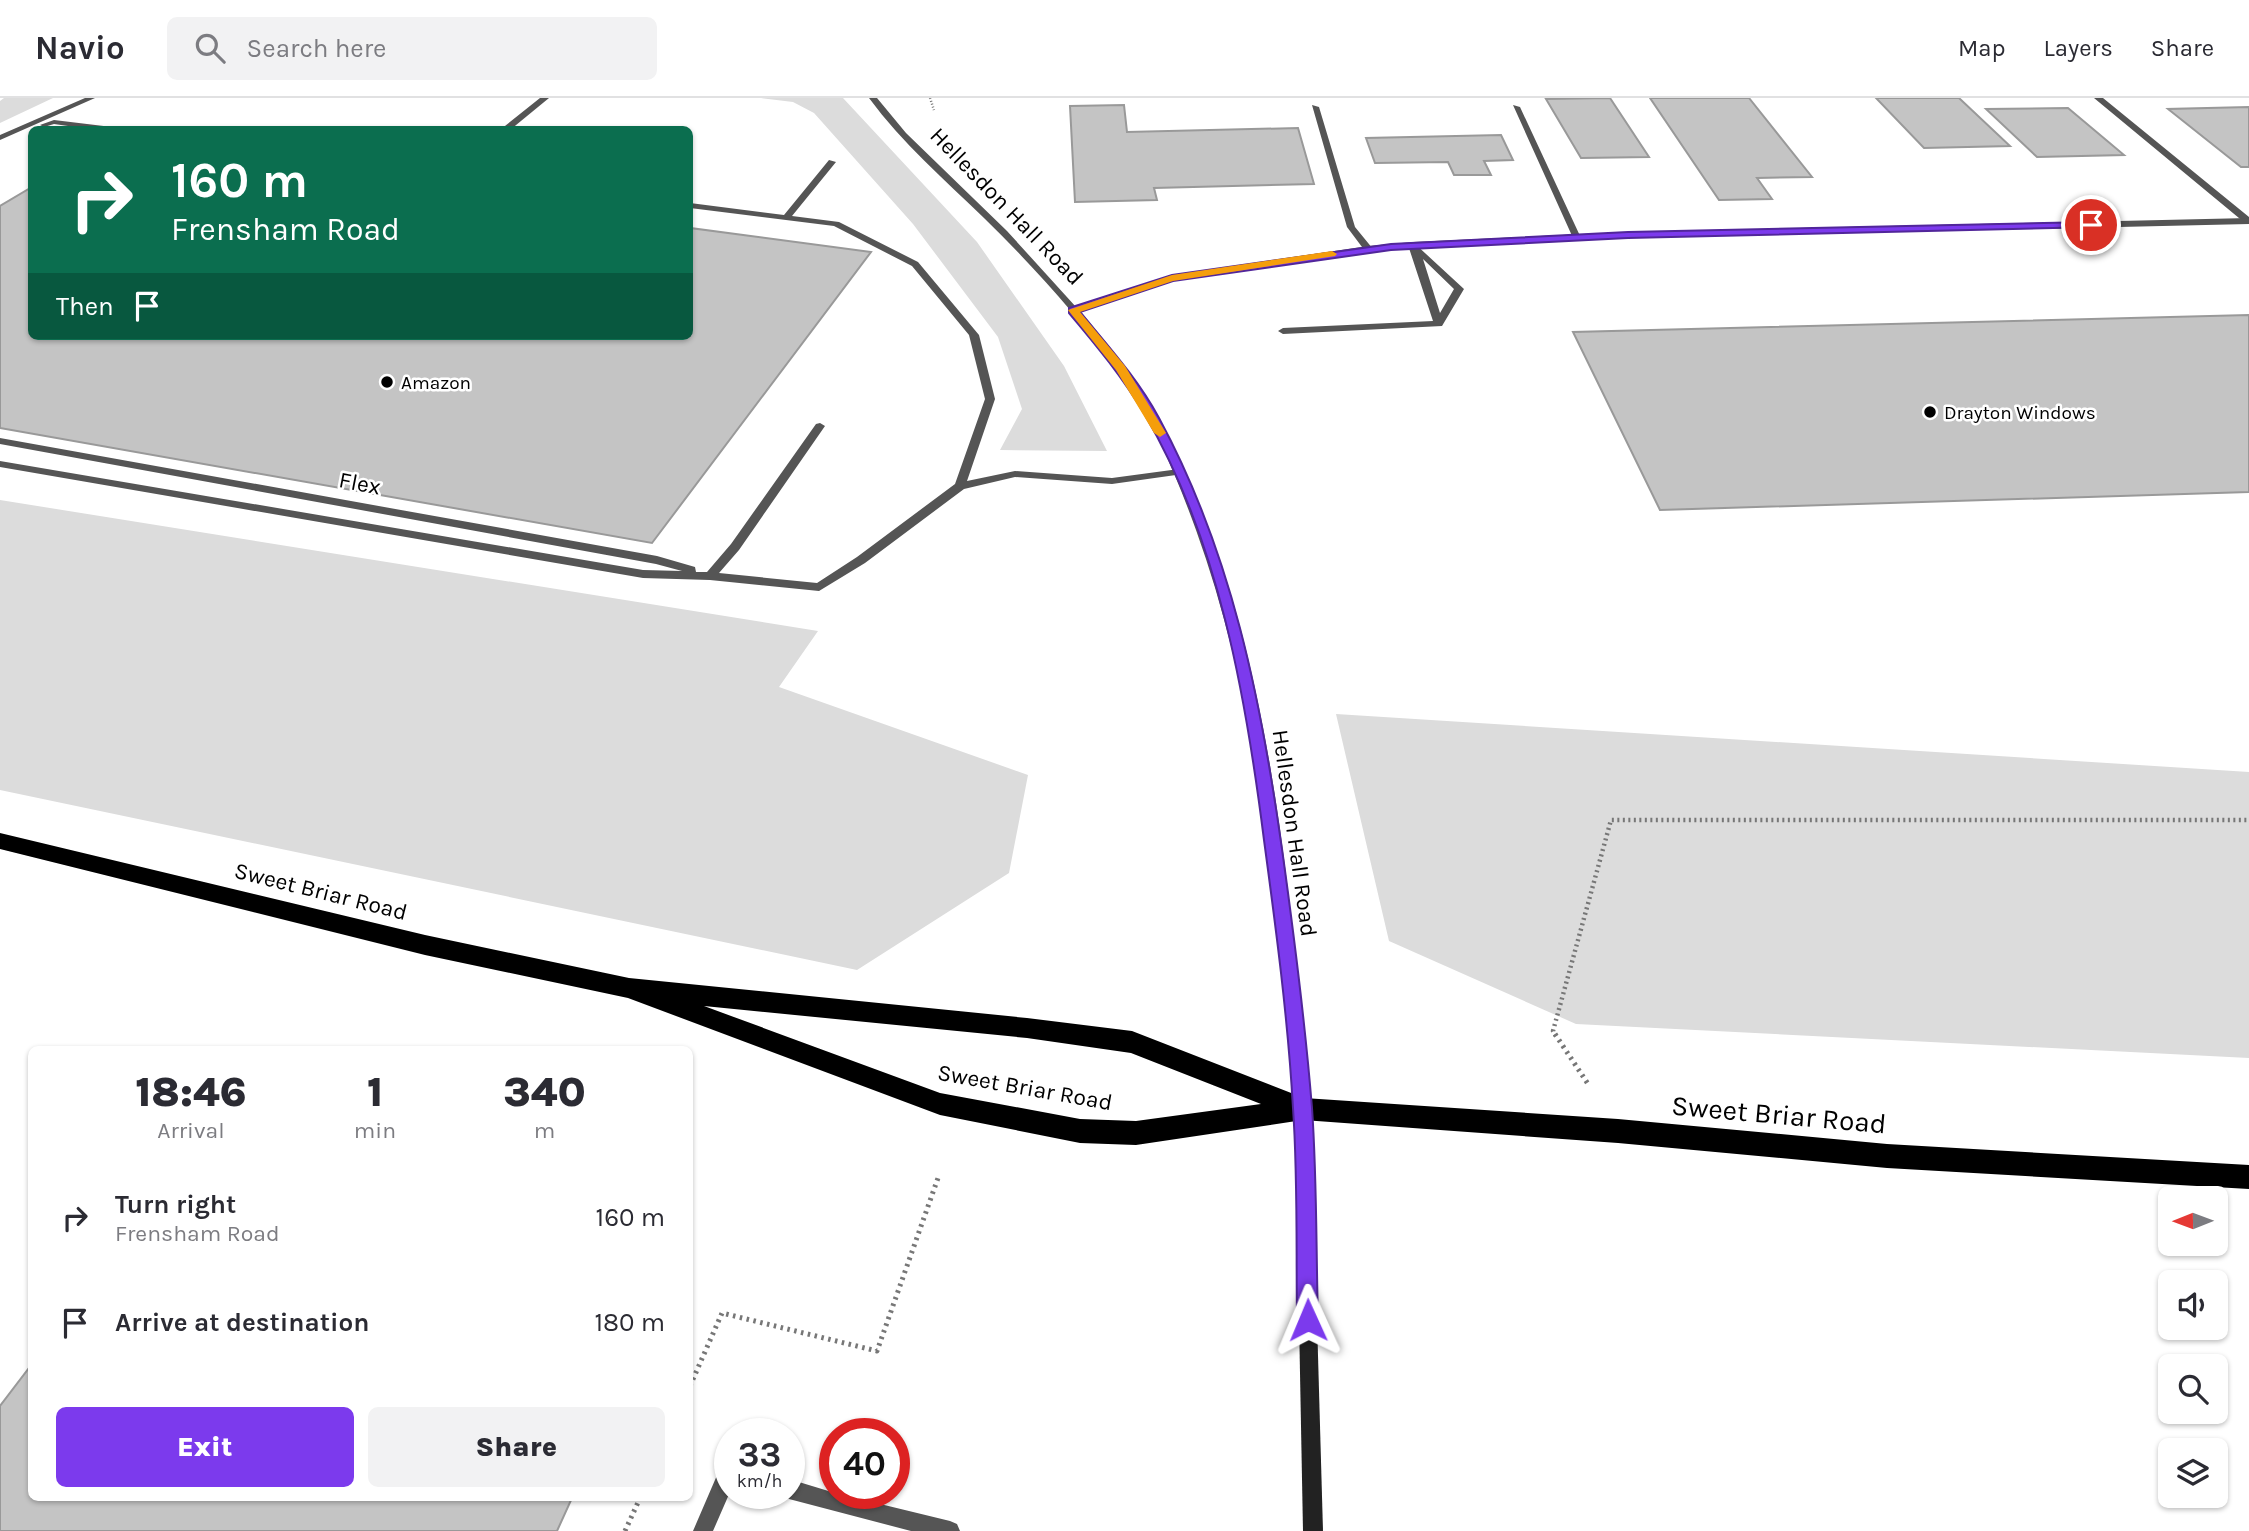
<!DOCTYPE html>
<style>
:root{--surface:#fff;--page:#f2f2f3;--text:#2b2b33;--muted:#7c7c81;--line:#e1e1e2;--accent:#7c3aed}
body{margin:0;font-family:Karla,sans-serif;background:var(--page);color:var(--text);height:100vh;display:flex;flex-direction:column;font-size:26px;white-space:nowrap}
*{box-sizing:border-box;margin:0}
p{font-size:23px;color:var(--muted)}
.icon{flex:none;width:38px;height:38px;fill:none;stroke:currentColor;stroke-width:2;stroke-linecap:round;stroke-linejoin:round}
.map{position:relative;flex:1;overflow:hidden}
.side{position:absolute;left:28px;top:948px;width:665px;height:455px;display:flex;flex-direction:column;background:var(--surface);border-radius:10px;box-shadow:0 2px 5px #0004}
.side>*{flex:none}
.banner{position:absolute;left:28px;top:28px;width:665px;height:214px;border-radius:10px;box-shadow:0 2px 5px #0004;background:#0b6e4f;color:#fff;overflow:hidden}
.needle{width:46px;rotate:269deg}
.tools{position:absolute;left:2158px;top:1088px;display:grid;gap:14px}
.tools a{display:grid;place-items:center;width:70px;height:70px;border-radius:10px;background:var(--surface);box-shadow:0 2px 5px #0004;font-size:35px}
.speed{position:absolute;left:714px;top:1320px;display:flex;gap:14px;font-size:35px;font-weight:700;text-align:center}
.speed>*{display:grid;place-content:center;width:91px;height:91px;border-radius:50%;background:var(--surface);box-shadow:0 2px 5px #0004;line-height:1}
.speed small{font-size:18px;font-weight:400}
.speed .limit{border:10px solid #d22;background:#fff;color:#111}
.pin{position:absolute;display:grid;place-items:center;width:60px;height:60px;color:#fff;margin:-30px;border:4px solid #fff;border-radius:50%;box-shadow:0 2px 7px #0007}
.me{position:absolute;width:77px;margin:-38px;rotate:359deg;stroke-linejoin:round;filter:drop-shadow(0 0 5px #0008)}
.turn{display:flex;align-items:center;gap:24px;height:147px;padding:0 28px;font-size:32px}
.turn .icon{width:91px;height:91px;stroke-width:2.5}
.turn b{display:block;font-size:49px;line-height:60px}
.then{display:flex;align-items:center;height:66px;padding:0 28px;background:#0003;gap:14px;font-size:26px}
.eta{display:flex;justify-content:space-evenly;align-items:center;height:119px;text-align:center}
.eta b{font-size:42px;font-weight:800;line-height:49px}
.primary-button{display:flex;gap:14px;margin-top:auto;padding:14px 28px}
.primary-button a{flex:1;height:80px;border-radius:10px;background:var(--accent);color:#fff;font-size:28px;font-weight:800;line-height:80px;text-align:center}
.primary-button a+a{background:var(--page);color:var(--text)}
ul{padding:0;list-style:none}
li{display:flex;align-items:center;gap:21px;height:105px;padding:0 28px}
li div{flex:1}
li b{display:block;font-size:26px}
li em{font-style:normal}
header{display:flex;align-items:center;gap:42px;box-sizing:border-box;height:98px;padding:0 35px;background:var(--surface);border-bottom:2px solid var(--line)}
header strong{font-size:33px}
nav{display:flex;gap:38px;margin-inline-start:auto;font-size:24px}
.search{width:490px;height:63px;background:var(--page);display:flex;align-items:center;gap:18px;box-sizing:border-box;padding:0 24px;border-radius:10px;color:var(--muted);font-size:26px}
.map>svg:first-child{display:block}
.green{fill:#dcdcdc}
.building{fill:#c4c4c4;stroke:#999;stroke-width:2}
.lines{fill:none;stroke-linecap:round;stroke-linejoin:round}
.path-far2{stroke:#777;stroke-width:2.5;stroke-dasharray:1 2;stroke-linecap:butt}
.path-far1{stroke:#777;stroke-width:4.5;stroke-dasharray:2 3.5;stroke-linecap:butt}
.path{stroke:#777;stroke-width:5;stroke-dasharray:2.5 4.5;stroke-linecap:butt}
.lane{fill:#555;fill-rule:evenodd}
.street{fill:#555;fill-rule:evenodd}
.secondary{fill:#222;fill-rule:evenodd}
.highway{fill:#000;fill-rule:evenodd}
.route{fill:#7c3aed;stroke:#51269a;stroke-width:2}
.slow{fill:#f59e0b}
.poi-dot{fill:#000;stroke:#fff;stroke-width:2.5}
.labels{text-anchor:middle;stroke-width:5;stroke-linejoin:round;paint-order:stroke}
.far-poi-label{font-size:19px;fill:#000;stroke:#fff;text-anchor:start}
.street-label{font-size:23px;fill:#000;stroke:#fff}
.near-street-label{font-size:28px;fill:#000;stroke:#fff}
</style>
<header>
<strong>Navio</strong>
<div class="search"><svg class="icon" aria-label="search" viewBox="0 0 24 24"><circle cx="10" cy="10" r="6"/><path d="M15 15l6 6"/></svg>Search here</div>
<nav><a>Map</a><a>Layers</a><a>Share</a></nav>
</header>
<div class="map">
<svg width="2249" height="1433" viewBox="0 0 2249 1433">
<rect width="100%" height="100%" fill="#fff"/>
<!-- green -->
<path class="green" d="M4,0h49l-53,25v-22z
M761,0h82l134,144 87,124 43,85 -107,-1 22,-41 -24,-72 -85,-113 -99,-111 -21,-11z
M0,402l818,131 -39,56 249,88 -19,98 -152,97 -857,-180z
M1336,616l913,58v286l-673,-34 -187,-83z"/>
<!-- building -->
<path class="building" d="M1610,0l39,59 -68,1 -35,-59z
M1650,0h99l63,79 -55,1 15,21 -53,1z
M1876,0h83l51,48 -86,2z
M1124,7l3,27 171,-4 16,56 -160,4 3,12 -82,2 -5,-96z
M2249,9v60h-8l-73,-58z
M2068,10l56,47 -87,2 -51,-48z
M1501,37l12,25 -29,1 7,14h-37l-6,-13 -73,1 -9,-25z
M32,89v149h658v-108l181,24 -219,291 -652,-115v-222z
M2249,217v177l-589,18 -87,-178z
M32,1266v134h540l-15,33h-557v-125z"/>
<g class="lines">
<!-- path-far2 -->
<path class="path-far2" d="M930,0l4,12"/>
<!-- path-far1 -->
<path class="path-far1" d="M1556,938l-3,-5 58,-211h638"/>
<!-- path -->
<path class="path" d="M1555,936l33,50
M690,1288l32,-73 155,38 61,-173
M625,1433l15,-33"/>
<!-- lane -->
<path class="lane" d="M85,0h10l-95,42v-5z
M540,0h9l-39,32h-10z
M2094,0h9l146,119v6h-4z
M1312,7l7,2 36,120 18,22 -2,2h-6l-18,-24z
M1513,7l7,2 61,131 -1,2 -7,-2z
M54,22l66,8 4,2h-28l-42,-6 -10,3 -4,-2z
M829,62l7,2 -44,54 47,6 79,40 61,73 16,64 -28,82 48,-10 97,7 67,-9 4,1v4l-71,10 -97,-7 -51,12 -99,74 -46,28 -109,-11 -67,-2 -643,-111v-6l643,109 39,1 -26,-7 -656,-120v-6l657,118 38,11 1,5h11l24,-28 85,-120 4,-1 5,3 -86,124 -20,23 98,10 40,-26 98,-73 30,-85 -16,-64 -57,-69 -78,-40 -144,-18v-5l94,12z
M1413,144l51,47 -22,37 -159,8 -5,-3 5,-3 150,-7 -25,-76zM1423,161l31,30 -14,24z
M728,1365l2,29 -17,39h-20l28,-65z
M789,1381l46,14 115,28 7,3 3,7h-49l-122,-32 -7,-3 -1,-3h8z"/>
<!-- street -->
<path class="street" d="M869,0h8l29,35 101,98 69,76 96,-32 196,-29 45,-4 215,-10 621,-14v6l-621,14 -215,10 -45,4 -194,29 -93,31c23,28 48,57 67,89 122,203 139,476 163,708l-2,5 -6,3 -6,-3 -2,-5c-19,-195 -32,-393 -99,-579 -20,-55 -43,-111 -78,-159 -40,-55 -85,-105 -134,-153 -40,-39 -82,-75 -115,-120z"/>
<!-- secondary -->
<path class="secondary" d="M1303,1003l6,3 2,5 12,422h-20l-8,-422 2,-5z"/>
<!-- highway -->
<path class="highway" d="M0,735l425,102 204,43 398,40 105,13 172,67 314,21 269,25 362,21v24l-362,-21 -269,-25 -315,-23 -167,25 -56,-2 -140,-28 -312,-117 -203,-43 -425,-106zM704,908l323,32 104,15 130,51 -125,17 -56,-2 -140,-26z"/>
</g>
<!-- route -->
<path class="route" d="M2091,124l5,3 -1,2 -467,11 -237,12 -218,31 -93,31c28,34 58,67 79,106 73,135 102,282 123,431 12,86 23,172 30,259 5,70 4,142 6,212l-3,7 -7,4 -7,-4 -4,-7c-1,-70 1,-141 -4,-212 -5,-89 -17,-179 -29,-268 -18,-143 -45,-299 -119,-425 -22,-37 -48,-69 -76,-102v-5l103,-33 219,-31 237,-12z"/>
<!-- slow -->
<path class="slow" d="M1332,153l5,3 -2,2 -162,25 -93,31 45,54 41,67 -6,4 -6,-4 -38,-63 -48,-60 104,-35z"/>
<!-- markers -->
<g class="poi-dot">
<circle cx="387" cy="284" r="7"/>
<circle cx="1930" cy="314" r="7"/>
</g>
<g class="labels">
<!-- far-poi labels -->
<g class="far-poi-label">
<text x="401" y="291">Amazon</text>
<text x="1944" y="321">Drayton Windows</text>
</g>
<!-- street labels -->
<g class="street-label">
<text transform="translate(1007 108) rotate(46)" y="8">Hellesdon Hall Road</text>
<text transform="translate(360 385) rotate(11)" y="8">Flex</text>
<text transform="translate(1295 735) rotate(82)" y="8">Hellesdon Hall Road</text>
<text transform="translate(321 793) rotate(14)" y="8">Sweet Briar Road</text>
<text transform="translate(1025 989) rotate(10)" y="8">Sweet Briar Road</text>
</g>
<!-- near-street labels -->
<g class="near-street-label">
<text transform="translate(1779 1016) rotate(5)" y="10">Sweet Briar Road</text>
</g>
</g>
</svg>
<div class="tools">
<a><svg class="needle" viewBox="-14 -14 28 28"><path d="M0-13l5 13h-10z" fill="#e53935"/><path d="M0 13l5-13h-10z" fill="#7c7c81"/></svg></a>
<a><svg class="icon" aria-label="sound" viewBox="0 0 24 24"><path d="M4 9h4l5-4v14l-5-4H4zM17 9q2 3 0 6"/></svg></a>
<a><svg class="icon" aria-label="search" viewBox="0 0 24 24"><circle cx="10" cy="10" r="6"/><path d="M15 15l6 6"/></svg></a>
<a><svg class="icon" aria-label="layers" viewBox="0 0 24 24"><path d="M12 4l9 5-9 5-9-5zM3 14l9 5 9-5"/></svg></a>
</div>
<div class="speed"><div>33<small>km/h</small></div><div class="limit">40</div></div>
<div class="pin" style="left:2091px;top:127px;background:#d93025"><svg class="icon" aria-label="arrive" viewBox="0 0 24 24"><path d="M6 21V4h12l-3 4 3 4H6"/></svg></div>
<svg class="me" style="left:1308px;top:1222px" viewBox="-20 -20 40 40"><path d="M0-17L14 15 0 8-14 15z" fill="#7c3aed" stroke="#fff" stroke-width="4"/></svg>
<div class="banner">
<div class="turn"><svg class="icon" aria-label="right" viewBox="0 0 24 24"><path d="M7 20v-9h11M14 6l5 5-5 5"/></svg><div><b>160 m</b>Frensham Road</div></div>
<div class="then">Then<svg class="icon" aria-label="arrive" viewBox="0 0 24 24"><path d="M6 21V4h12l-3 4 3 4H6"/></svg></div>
</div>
<section class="side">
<div class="eta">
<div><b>18:46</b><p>Arrival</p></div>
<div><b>1</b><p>min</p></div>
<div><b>340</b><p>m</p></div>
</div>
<ul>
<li><svg class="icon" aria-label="right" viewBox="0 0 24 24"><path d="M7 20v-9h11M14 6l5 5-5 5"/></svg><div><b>Turn right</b><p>Frensham Road</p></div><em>160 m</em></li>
<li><svg class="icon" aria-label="arrive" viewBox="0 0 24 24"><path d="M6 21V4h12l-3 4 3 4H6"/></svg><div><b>Arrive at destination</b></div><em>180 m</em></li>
</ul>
<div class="primary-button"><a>Exit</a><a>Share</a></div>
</section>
</div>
